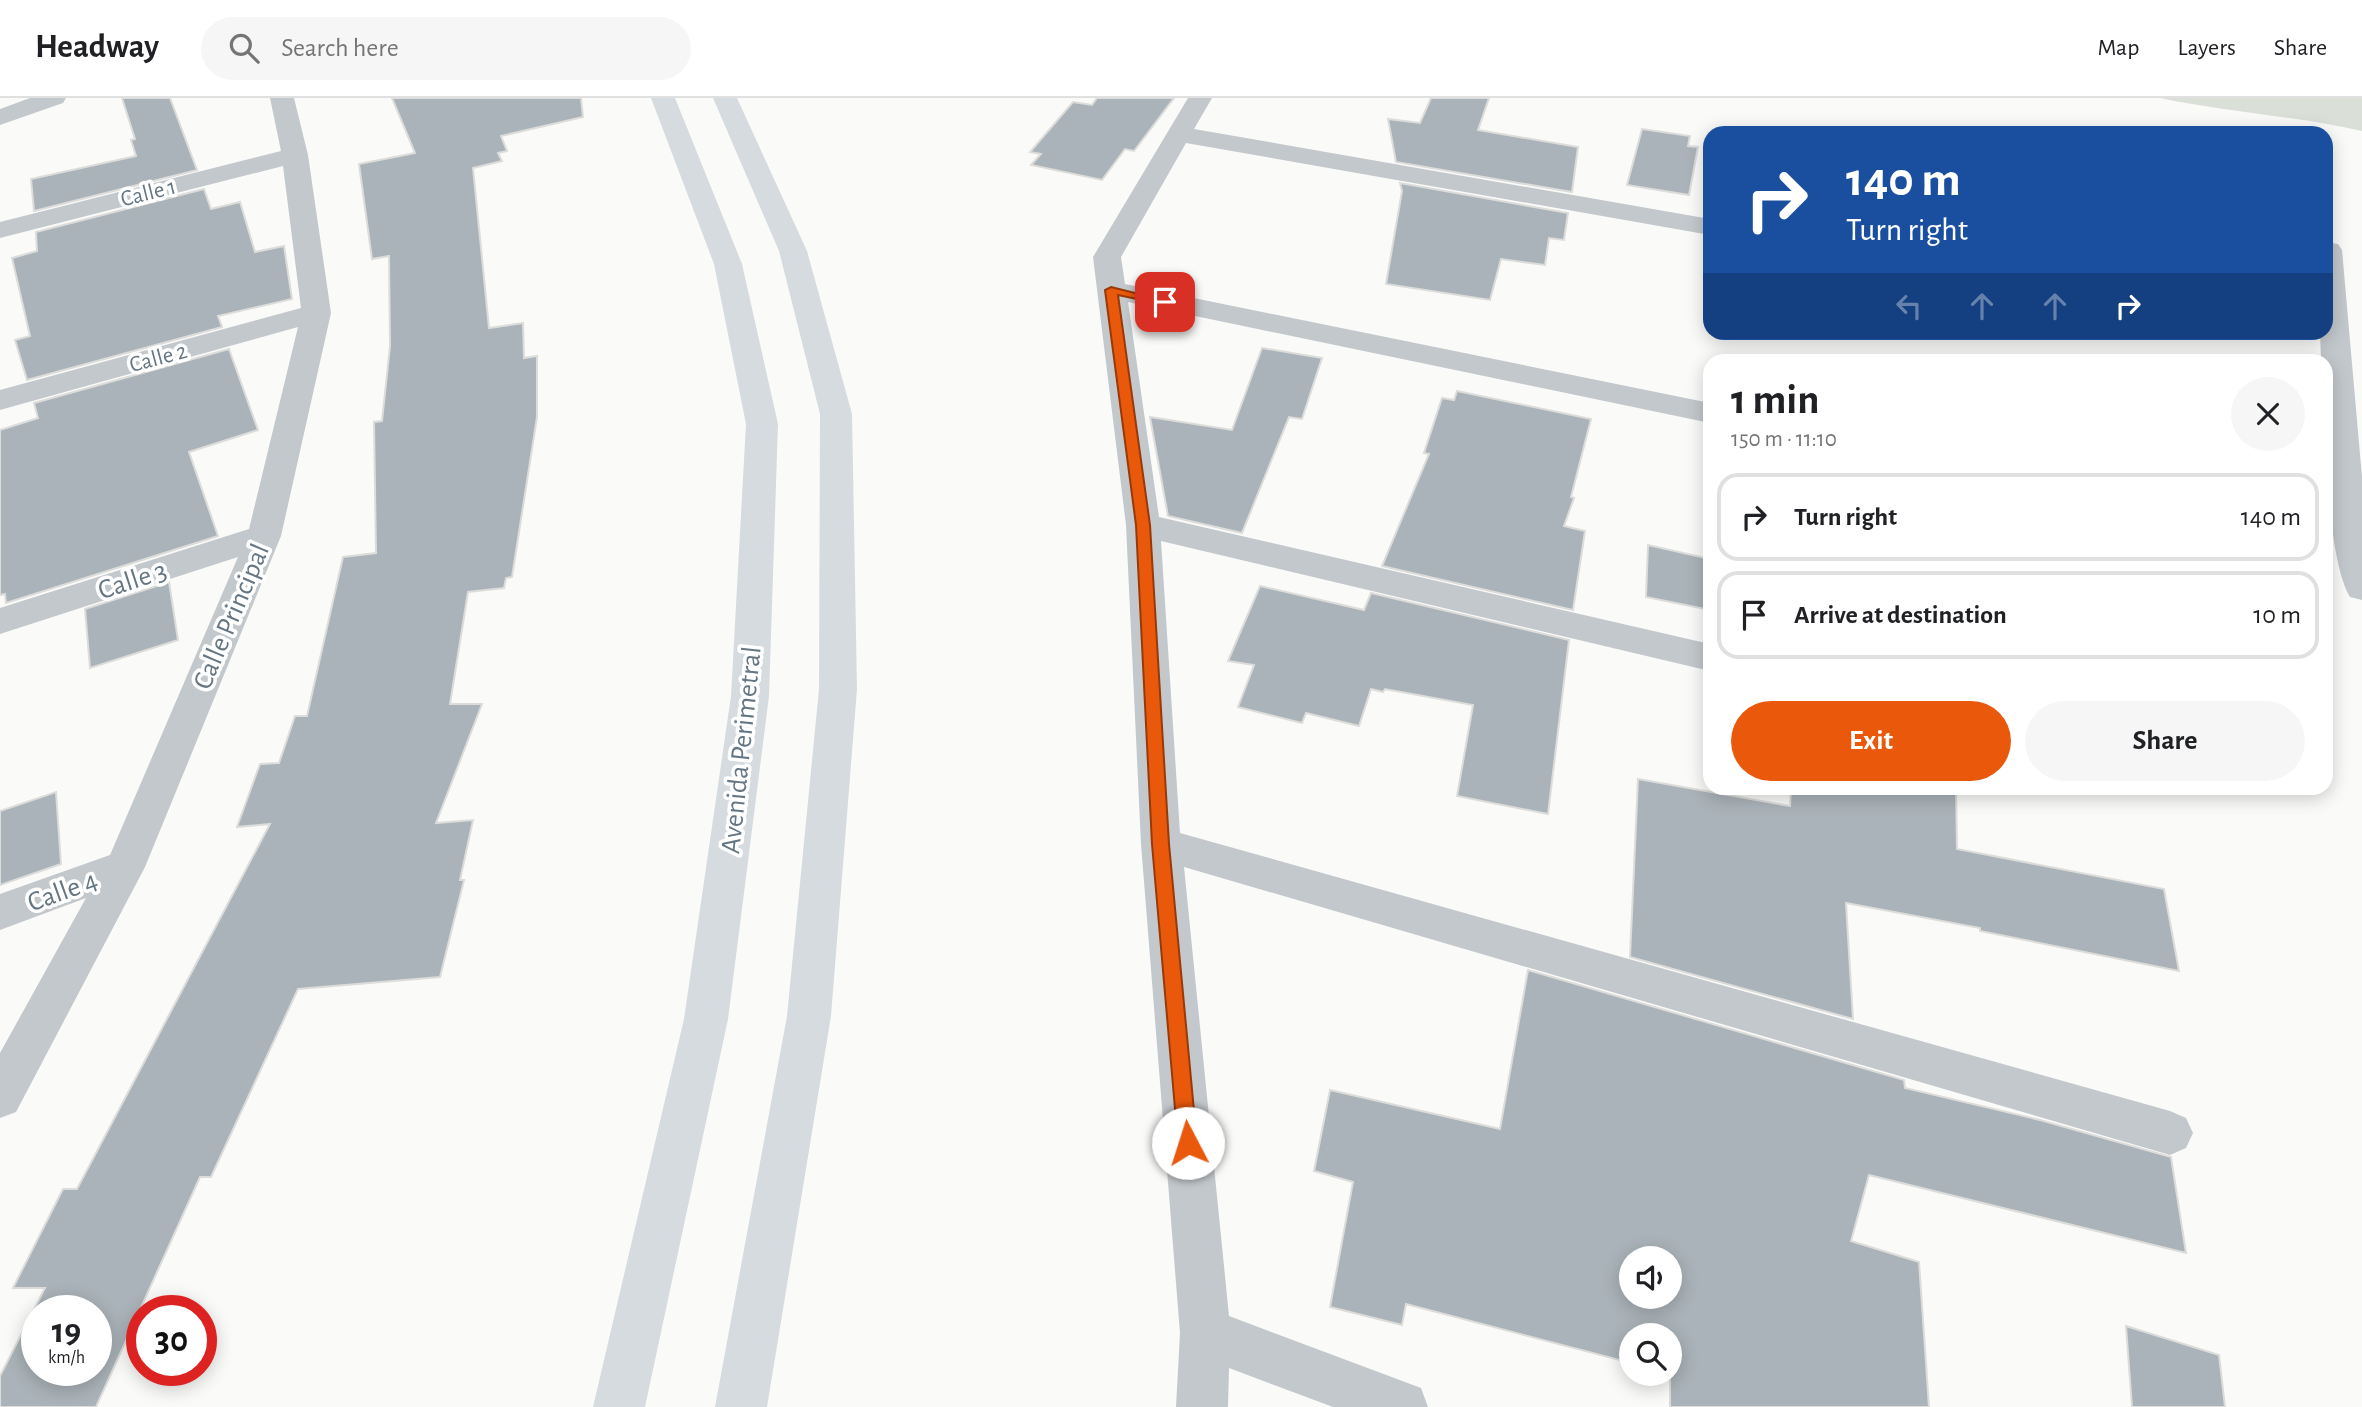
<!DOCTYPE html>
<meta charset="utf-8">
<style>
:root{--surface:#fff;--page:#f6f6f6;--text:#202124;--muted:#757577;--line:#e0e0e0;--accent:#ea580c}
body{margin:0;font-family:"Alegreya Sans",sans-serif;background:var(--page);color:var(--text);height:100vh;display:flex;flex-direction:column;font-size:26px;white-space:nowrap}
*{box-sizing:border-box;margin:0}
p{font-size:23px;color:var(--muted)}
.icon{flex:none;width:38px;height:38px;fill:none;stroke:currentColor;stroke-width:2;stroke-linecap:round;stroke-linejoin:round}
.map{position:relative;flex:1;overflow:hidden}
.sheet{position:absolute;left:1703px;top:256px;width:630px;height:441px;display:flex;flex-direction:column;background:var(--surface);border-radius:21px;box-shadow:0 4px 18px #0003}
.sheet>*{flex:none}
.banner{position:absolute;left:1703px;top:28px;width:630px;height:214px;border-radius:21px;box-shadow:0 4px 18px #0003;background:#1a4fa0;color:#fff;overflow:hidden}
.controls{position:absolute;left:1619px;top:1148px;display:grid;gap:14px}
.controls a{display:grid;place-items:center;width:63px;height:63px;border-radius:50%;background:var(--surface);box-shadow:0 4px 18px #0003;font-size:35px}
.speed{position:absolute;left:21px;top:1197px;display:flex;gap:14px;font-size:35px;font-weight:700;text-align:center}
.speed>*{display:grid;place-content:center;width:91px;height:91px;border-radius:50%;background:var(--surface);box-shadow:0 4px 18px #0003;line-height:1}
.speed small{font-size:18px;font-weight:400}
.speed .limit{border:10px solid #d22;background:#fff;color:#111}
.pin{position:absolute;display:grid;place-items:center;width:60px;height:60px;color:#fff;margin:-30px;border-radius:14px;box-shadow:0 4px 10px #0006}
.me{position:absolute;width:77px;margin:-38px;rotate:355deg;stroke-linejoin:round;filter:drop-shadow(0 0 5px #0008)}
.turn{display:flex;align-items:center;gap:24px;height:147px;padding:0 28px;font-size:32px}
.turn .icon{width:91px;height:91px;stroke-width:2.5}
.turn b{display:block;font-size:49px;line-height:60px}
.lanes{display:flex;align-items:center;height:66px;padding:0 28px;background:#0003;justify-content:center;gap:35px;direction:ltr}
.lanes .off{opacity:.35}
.round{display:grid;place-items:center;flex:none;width:74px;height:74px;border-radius:37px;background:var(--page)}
.summary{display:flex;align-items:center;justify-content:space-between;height:119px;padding:0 28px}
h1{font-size:42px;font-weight:700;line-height:52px}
.primary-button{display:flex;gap:14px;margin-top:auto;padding:14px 28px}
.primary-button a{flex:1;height:80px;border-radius:42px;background:var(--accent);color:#fff;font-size:28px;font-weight:700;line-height:80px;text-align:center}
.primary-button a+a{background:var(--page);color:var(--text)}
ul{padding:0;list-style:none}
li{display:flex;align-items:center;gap:21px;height:88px;margin:0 14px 10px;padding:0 14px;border:4px solid var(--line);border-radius:21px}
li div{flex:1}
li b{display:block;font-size:26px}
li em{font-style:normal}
header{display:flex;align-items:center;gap:42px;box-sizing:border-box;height:98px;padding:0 35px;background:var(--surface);border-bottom:2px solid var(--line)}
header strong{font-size:33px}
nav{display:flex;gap:38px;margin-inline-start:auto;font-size:24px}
.search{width:490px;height:63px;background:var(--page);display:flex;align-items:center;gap:18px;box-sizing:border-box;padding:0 24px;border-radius:38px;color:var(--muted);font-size:26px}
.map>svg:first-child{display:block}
.green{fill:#dadfd7}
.building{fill:#aab3b9;stroke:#dcdcda;stroke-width:2;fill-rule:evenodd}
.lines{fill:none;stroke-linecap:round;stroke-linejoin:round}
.minor{fill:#c3c8cc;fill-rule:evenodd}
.major{fill:#d6dbdf;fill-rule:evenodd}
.route{fill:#ea580c;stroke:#983908;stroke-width:2}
.labels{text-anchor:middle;stroke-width:7;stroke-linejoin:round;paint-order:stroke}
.far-street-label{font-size:23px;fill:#657683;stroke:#fff}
.street-label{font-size:28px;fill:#657683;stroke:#fff}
</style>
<header>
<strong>Headway</strong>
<div class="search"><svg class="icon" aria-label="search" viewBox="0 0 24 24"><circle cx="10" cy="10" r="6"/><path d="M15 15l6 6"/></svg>Search here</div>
<nav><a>Map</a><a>Layers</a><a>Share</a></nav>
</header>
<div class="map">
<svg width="2362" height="1309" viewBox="0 0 2362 1309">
<rect width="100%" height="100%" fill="#fafaf8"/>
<!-- green -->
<path class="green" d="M2160,0h202v33c-67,-15 -135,-19 -202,-33z"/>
<!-- building -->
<path class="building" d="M122,0h48l27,72 -163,41 -3,-32 105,-23 -5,-16 4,-1z
M392,0h189l2,19 -82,19 6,15 -9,2 4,8 -29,7 16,160 34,-5 1,35 13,-2v61l-25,160 -6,1 -2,10 -36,4 -18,112h32l-46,119 37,-3 -13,60h4l-24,97 -142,12 -87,188h-11l-104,230h-96v-31l45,-88h-32l50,-99h14l193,-365 -33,3 23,-63 19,-1 16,-47h12l36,-159 33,-4 -2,-131 8,-1 8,-75 -1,-90 -17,3 -13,-95 56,-11zM37,1213h59v59h-59z
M1097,0h77l-40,53 -9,-2 -23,31 -71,-15 10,-11 -11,-2 43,-50 19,3z
M1431,0h58l-11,32 100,17 -6,45 -176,-30 -8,-43 32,4z
M1642,31l48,7 -2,10 10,1 -9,48 -62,-10z
M1400,85l168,30 -4,27 -15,-2 -4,27 -44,-6 -11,41 -104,-16 16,-93z
M204,91l7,20 29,-7 15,50 29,-6 8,53 -74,17 4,11 -195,53 -12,-40 15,-4 -18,-78 25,-7 -1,-19z
M1262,250l60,10 -20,61 -13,-2 -47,116 -74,-17 -18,-99 82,13z
M229,251l29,81 -69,22 29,84 -212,67 -1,-9 -5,1v-165l38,-12 -4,-15z
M1457,293l134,28 -20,78 3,1 -10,28 21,5 -12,79 -191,-44 47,-112 -5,-1 18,-55 12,2z
M1648,447l62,14v51l-64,-13z
M169,484l9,58 -88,28 -5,-59z
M1260,488l104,24 7,-17 198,47 -21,174 -91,-18 16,-91 -88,-16 -2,3 -12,-3 -12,37 -53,-13 -4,10 -64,-16 16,-42 -26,-4z
M1638,681l152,27 1,-18h165l1,61 207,40 15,82 -199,-40v-3l-134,-25 7,116 -223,-62z
M56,694l5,72 -61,21v-74z
M1528,872l376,110 1,8 135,32 131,37 15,96 -317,-78 -18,66 68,21 10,145h-259v-72h-39v28l-225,-59 -4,21 -72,-18 23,-125 -39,-11 16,-81 170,39zM1631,1160h39v39h-39z
M2126,1228l93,29 6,52h-93z"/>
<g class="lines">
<!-- minor -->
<path class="minor" d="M30,0h36l-3,5 -63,22v-16z
M270,0h24l14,57 23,158 -50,223 -136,331 -129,245 -16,6v-65l86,-155 -86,32v-36l110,-39 128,-298 -238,77v-26l249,-79 49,-202 -298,83v-20l301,-82 -18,-142 -283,72v-16l281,-71z
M1188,0h24l-18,31 516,90v16l-524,-92 -65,114 4,27 585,119v20l-582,-121 31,215 551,127v27l-549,-130 19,292 990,278 16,7 7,15 -7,15 -16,7 -986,-288 45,449 192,72 7,19h-95l-104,-39 -1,39h-52l4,-74 -39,-489 -15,-319 -33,-268z
M2326,144l12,2 4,6 20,227v123l-12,-3c-26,-45 -24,-182 -24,-237h-5l-1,-28h6z"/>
<!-- major -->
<path class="major" d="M651,0h24l67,166 36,160 -9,272 -41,323 -83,388h-52l91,-388 47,-323 15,-272 -32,-160z
M713,0h24l70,153 45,163 5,275 -26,327 -64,391h-52l72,-391 32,-327 1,-275 -41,-163z"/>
</g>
<!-- route -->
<path class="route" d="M1111,189l60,15 -6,3 -47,-10 32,230 19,319 28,299 -2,6 -7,3 -7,-3 -3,-6 -26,-299 -16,-319 -31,-235z"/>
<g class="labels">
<!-- far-street labels -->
<g class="far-street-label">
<text transform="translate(148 94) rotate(-14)" y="8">Calle 1</text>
<text transform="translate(158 259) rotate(-15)" y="8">Calle 2</text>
</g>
<!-- street labels -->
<g class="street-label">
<text transform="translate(132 481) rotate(-18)" y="10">Calle 3</text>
<text transform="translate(230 518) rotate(-67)" y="10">Calle Principal</text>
<text transform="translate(740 652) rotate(-84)" y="10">Avenida Perimetral</text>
<text transform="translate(62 792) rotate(-20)" y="10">Calle 4</text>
</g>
</g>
</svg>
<div class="controls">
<a><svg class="icon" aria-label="sound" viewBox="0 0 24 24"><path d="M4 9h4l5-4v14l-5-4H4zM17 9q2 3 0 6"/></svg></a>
<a><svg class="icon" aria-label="search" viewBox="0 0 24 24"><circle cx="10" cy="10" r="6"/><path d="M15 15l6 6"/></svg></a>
</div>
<div class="speed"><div>19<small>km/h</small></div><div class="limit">30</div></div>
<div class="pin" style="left:1165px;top:204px;background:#d93025"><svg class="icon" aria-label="arrive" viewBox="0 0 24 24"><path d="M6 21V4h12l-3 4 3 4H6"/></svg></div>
<svg class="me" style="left:1188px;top:1045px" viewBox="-20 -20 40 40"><circle r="19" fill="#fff"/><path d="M0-13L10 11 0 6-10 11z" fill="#ea580c"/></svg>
<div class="banner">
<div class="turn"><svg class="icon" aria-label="right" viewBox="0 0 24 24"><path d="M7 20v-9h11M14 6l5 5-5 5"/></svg><div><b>140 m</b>Turn right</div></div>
<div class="lanes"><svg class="icon off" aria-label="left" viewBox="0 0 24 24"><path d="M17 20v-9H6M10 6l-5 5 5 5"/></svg><svg class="icon off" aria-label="ahead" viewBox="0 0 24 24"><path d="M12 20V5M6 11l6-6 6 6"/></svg><svg class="icon off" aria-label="ahead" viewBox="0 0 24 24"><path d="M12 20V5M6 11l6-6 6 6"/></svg><svg class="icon" aria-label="right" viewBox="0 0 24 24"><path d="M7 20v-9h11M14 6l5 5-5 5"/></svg></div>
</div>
<section class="sheet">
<div class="summary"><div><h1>1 min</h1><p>150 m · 11:10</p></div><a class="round"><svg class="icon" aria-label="close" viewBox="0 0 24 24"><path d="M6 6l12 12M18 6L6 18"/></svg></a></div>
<ul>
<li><svg class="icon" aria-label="right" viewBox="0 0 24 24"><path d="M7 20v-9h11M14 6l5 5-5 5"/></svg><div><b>Turn right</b></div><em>140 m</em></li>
<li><svg class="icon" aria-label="arrive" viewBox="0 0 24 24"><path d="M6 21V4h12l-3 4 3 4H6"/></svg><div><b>Arrive at destination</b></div><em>10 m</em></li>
</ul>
<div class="primary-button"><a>Exit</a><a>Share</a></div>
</section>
</div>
